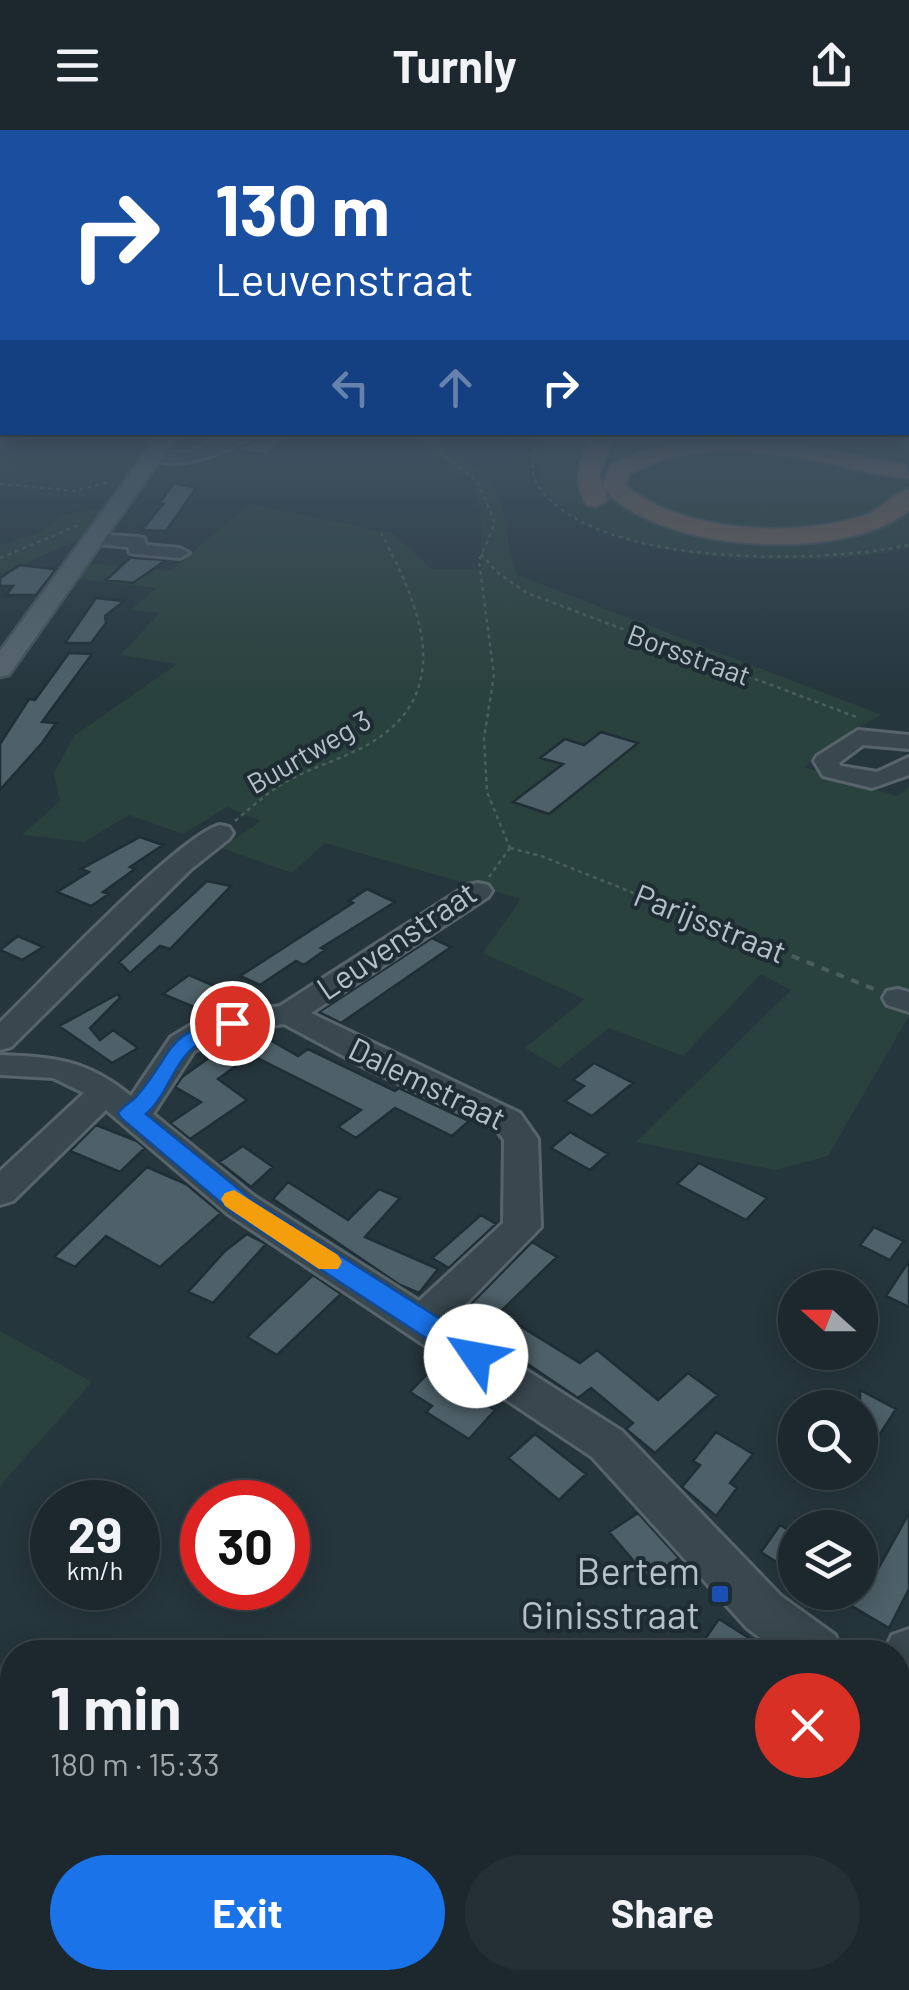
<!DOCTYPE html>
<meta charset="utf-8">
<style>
:root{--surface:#1c282e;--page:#253036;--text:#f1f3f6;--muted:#a0a6aa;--line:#3a444a;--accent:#1a73e8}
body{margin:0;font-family:Barlow,sans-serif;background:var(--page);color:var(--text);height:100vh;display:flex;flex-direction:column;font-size:38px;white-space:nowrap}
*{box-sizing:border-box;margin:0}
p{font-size:32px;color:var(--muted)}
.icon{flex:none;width:55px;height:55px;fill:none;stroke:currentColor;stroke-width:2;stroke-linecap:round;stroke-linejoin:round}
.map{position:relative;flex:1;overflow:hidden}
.panel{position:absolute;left:0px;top:1510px;width:910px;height:350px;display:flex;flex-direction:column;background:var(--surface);border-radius:40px 40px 0 0;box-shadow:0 5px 25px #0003,0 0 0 2px var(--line)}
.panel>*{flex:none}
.top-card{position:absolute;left:0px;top:0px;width:910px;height:305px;box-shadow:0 5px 25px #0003,0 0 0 2px var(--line);background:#1a4fa0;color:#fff;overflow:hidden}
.needle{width:65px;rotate:291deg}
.fabs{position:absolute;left:778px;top:1140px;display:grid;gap:20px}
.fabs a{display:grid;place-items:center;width:100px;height:100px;border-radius:50%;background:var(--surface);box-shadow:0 5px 25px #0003,0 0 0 2px var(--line);font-size:50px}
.speed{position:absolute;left:30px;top:1350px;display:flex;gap:20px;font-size:50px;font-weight:700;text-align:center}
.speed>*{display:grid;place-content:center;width:130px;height:130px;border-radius:50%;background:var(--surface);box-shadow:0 5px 25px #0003,0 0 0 2px var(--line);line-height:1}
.speed small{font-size:25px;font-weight:400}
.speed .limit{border:15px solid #d22;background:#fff;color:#111}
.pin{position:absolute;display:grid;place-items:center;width:85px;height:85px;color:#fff;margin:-42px;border:5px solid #fff;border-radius:50%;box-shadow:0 2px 10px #0007}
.me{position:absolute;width:110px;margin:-55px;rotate:303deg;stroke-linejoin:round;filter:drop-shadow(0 0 8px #0008)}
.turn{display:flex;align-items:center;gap:35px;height:210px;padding:0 50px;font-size:45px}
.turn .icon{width:130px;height:130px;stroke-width:2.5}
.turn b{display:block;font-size:70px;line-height:85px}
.lanes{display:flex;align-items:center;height:95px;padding:0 50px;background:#0003;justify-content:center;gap:50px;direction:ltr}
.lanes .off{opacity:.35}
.round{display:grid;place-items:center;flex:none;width:105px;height:105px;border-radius:52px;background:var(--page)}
.headline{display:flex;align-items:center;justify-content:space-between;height:170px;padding:0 50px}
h1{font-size:60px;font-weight:700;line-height:75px}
.button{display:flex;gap:20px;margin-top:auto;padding:20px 50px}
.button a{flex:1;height:115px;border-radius:60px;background:var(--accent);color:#fff;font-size:40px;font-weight:700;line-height:115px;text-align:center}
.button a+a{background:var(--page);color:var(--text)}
header{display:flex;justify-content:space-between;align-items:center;height:130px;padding:0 50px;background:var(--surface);font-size:45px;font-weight:700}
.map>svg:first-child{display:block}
.green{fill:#2a423d}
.building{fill:#4e6068;stroke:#202e35;stroke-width:2.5}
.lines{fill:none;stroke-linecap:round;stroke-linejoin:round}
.minor-casing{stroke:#57646b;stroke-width:6}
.major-casing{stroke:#45535a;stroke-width:5}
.highway-casing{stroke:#445158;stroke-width:4}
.path-far1{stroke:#495f5c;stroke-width:2.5;stroke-dasharray:4 4;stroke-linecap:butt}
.path{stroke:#495f5c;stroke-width:4;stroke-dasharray:8 8;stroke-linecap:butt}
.minor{fill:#39474e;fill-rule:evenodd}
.major{fill:#57666d;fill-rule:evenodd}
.highway{fill:#736157;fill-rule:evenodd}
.route{fill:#1a73e8;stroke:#114b97;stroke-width:2.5}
.slow{fill:#f59e0b}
.transit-dot{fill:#1a4fb4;stroke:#1e2c33;stroke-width:4}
.labels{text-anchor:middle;stroke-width:8;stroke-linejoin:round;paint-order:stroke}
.far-street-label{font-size:28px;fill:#b5c1c8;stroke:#1e2c33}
.street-label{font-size:32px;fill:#b5c1c8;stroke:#1e2c33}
.near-poi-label{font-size:38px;fill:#b5c1c8;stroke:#1e2c33;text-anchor:end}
</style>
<header><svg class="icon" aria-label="menu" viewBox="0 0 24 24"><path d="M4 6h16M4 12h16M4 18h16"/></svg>Turnly<svg class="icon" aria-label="share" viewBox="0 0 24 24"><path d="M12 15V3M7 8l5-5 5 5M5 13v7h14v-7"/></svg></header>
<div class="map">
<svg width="909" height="1860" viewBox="0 0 909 1860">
<rect width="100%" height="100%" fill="#26363d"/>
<!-- green -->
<path class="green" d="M909,301v117c-83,21 -316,21 -365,-62 -7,-13 -3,-39 -3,-53z
M411,303h18c18,22 52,32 66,57 15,27 10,57 22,85l365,140 -30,15 -48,37 93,29 12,-9v229l-81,140 -53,14 -139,-28 155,-152 -30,-16 -78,82 -74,-28 -50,40 -34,-20 60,-49 -102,-46 38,-54 -196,-56 -33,30 -70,-25 39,-27 -34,-14 -44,27 -54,-19 -45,27 -62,-7 38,-34 -6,-28 20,-37 103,-72 -57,-9 40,-42 -29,-3 25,-22 -78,-9 11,-16 81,8 80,-67 142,29 40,36h50l-2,-62 -9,-26z
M105,378l-22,30 -83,36v-29l39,-12 25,-19z
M0,1201l92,51 -92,104z
M0,1713l12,8v127h85l3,12h-100z"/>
<!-- building -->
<path class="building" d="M274,302h19l-27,23 -30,-6z
M174,353l22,5 -30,43 -24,-1 21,-26h-4z
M131,427l4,1 31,2 -33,23 -27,-3z
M20,435l33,4h3l-20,26h-30l7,-9h-13v-8z
M96,468l28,3 -19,15 1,7 -15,20h-26z
M69,523l23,1 -50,68 14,1 -14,20 -42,47v-46l29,-45 6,1z
M601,602l37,11 -89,71 -36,-12 50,-38 -23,-6 25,-19 19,6z
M140,707l23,8 -33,22 5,2 -32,23 6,2 -18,12 -34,-14 32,-20 -8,-3z
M207,751l24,5 -61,63 -10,-3 -30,27 -11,-11z
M367,759l28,13 -74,46 4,2 -21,15 -8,-4 -36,24 -20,-9 113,-73 -4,-2z
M18,806l25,11 -21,13 -22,-10z
M432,808l19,9 -110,76 -22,-11z
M189,845l37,16 -25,19 -38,-16z
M118,864l2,4 -30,30 10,12 13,-10 25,18 -26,15 -53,-37z
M256,902l42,24 10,-7 87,42 4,-3 70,33 -17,15 -57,-28 -39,30 -18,-11 23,-17 -110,-55 -33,24 29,21 -57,39 -20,-16 31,-21 -26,-15 7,-10 35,-25 -7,-4 27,-12z
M594,933l39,20 -41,33 -27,-15 19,-15 -11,-6z
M96,995l41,16 8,7 -25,24 -50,-21z
M570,1002l38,22 -18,16 -39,-22z
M243,1016l30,21 -22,20 -32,-25z
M699,1033l68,35 -21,22 -69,-36z
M147,1037l39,17 35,29 -61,54 -54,-31 -31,31 -21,-10z
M288,1052l60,38 31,-31 21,9 -35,39 73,32 -19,24 -19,-8 -127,-86z
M481,1085l15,9 -47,44 -17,-10z
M874,1097l30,14 -14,19 -30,-15z
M247,1104l19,10 -53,59 -25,-11 37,-41z
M532,1112l25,15 -58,56 81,50 17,-13 61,50 30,-27 30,22 -63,58 -29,-24 7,-6 -42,-35 -13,10 -120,-81z
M909,1131v46l-23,-11z
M313,1145l28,19 -64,61 -30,-18z
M431,1240l64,40 -26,29 -43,-27 6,-6 -22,-14z
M860,1260l36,19 -23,36 -13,-7z
M716,1302l37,22 -23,29 7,5 -21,28 -34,-29 18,-22 -7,-4z
M535,1304l51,40 -27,26 -51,-42z
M638,1383l41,45 -30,21 -40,-47z
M909,1383v76l-20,39 -61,-36h32v-21l13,7z
M780,1395l15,9v40l-34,-22z
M719,1489l52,33h-75z"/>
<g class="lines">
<defs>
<path id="minor" d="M236,302h21c-26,19 -81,43 -111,24l8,-5 37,1z
M94,404l44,3 6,1 2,7 34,3 9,5 -9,5 -44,-4 -6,-1 -2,-6 -40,-4 -3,-4z
M858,600l51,5v14l-46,-4 -24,18 2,3 36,6 32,-15v18l-37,13 -49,-12 -9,-15 3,-5z
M220,695l9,2 4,6 -4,6 -39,31 -179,177 -11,3v-28c39,-37 179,-187 220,-197z
M478,753l10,2 4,6 -4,6 -177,116 209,100 18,26 3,88 -92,94 173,110 159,165 54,39 7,17h-63l-32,-24 -155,-171 -364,-243 -122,-104 -93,91 -13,4v-34l84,-78 -31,-15 -53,-3v-20c55,2 87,5 131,41l40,-59 20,-12 30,-9 59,-10 188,-121zM284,894l82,44 130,61 8,11 -1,83 -84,78 -165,-105 -101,-82 41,-63 42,-19z
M898,859l11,3v20l-22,-7 -4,-7 4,-7z
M909,1499v68l-11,4v-49h-14l8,-17z
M730,1848h59l-5,12h-59z"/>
<path id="major" d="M161,302h19l-171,243 -9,2v-26z"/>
<path id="highway" d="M593,302h22l-16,42 9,26 -12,7 -9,-2c-18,-28 -6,-45 6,-73z
M722,306l76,8 108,21 3,13c-22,0 -46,-7 -68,-12 -73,-15 -143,-28 -211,8l-4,11c54,48 170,53 237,31 18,-5 29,-23 46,-27v21c-62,54 -256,43 -307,-24l9,-21c37,-19 70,-27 111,-29z"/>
</defs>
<!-- minor casing -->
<use href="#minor" class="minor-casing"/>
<!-- major casing -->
<use href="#major" class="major-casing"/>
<!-- highway casing -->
<use href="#highway" class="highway-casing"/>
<!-- path-far1 -->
<path class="path-far1" d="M415,302l62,49 18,42 -16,38 15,114 -10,63 3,54 23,56
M538,302c-3,16 -10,38 0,53 53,84 285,79 371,60
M0,354l75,7 33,-9
M481,424l17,19 29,20 332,125
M0,428l79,-33
M235,691c18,-15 35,-31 56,-42 25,-13 53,-21 78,-35 89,-52 50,-140 12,-211
M510,718l31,8 243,97
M489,747l21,-29"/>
<!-- path -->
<path class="path" d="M777,820l97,39"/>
<!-- minor -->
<use href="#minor" class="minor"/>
<!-- major -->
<use href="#major" class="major"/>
<!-- highway -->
<use href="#highway" class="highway"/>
</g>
<!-- sky -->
<linearGradient id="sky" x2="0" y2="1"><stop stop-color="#151e22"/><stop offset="0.54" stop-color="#415262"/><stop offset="1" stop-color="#415262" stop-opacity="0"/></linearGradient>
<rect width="909" height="562" fill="url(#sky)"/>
<!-- route -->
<path class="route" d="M232,887l8,2 3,4c-13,13 -35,12 -50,25 -20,17 -27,49 -47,66l105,85 235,149 5,8 -5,8 -10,3 -10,-3 -234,-152 -111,-94 -3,-5c5,-7 12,-10 18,-16 42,-48 24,-62 96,-80z"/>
<!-- slow -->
<path class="slow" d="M234,1060l104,65 4,7 -4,7h-19l-94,-63 -4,-7 4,-6z"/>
<!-- markers -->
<rect class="transit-dot" x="710" y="1454" width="20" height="20" rx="5"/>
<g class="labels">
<!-- far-street labels -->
<g class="far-street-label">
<text transform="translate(689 525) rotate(20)" y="10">Borsstraat</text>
<text transform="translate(309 622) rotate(-30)" y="10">Buurtweg 3</text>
</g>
<!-- street labels -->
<g class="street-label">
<text transform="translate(710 794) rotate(22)" y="11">Parijsstraat</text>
<text transform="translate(397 811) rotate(-34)" y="11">Leuvenstraat</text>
<text transform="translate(427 954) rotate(26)" y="11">Dalemstraat</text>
</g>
<!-- near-poi labels -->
<g class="near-poi-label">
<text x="700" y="1455">Bertem<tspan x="700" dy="44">Ginisstraat</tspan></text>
</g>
</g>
</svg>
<div class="fabs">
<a><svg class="needle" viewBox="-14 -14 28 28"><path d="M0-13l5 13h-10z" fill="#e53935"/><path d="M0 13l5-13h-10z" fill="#a0a6aa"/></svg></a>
<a><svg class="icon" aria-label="search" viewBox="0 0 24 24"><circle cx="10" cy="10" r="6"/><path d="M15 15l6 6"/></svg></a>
<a><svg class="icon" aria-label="layers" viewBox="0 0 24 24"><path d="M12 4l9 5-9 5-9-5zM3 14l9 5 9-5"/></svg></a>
</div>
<div class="speed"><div>29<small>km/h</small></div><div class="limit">30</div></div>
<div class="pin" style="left:232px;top:893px;background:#d93025"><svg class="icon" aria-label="arrive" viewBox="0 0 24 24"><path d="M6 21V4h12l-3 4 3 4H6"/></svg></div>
<svg class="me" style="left:476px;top:1226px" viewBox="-20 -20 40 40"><circle r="19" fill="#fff"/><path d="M0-13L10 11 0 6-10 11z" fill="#1a73e8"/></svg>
<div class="top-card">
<div class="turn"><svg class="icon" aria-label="right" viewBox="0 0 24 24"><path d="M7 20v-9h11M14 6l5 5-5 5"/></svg><div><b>130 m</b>Leuvenstraat</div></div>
<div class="lanes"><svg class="icon off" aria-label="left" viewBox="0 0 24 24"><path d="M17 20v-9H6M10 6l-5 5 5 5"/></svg><svg class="icon off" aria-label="ahead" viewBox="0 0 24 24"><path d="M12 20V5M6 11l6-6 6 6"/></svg><svg class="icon" aria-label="right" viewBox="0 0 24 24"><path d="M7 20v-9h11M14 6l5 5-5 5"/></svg></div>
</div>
<section class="panel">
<div class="headline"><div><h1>1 min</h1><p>180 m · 15:33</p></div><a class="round" style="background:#d93025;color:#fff"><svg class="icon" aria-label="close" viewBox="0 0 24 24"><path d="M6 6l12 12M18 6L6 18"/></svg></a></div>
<div class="button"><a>Exit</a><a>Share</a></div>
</section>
</div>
